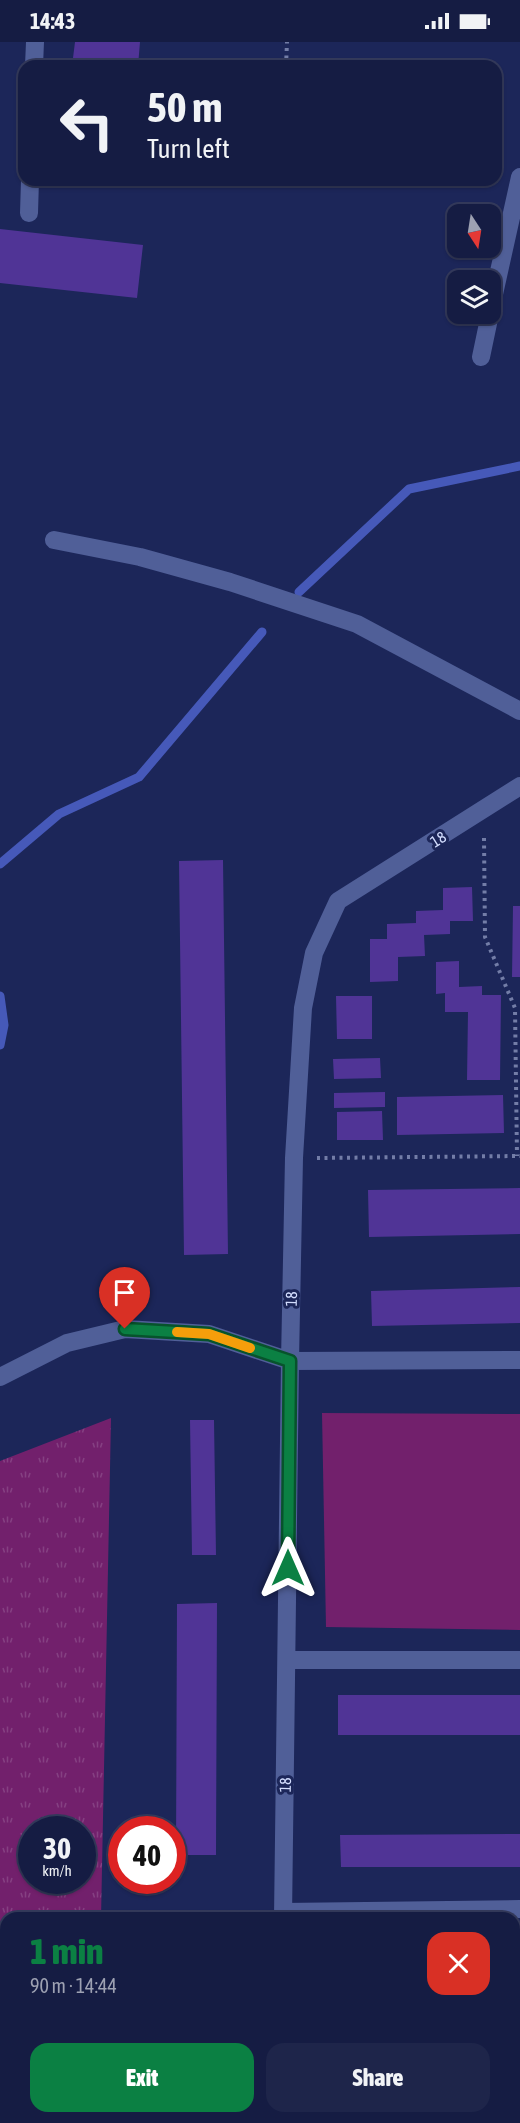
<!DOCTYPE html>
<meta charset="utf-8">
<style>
:root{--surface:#151c43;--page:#1e254a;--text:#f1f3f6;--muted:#9da1b2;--line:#343a5c;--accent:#0b8043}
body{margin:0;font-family:"Asap Condensed",sans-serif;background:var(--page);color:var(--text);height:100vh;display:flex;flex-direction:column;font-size:22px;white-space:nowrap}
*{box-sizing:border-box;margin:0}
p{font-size:20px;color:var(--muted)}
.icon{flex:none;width:33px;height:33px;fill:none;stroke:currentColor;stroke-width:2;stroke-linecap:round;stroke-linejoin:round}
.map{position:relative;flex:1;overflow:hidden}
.side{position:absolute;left:0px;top:1870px;width:520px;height:212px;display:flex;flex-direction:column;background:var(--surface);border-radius:18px 18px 0 0;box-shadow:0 2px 4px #0004,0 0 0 2px var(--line)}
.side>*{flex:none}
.hud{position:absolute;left:18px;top:18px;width:484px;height:126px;border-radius:18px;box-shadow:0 2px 4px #0004,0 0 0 2px var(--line);background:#151c43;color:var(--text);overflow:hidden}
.needle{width:39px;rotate:168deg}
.fabs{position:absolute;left:447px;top:162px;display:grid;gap:12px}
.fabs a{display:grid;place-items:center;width:54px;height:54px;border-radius:12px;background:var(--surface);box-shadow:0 2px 4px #0004,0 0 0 2px var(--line);font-size:30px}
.speed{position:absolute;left:18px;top:1774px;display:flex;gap:12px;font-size:30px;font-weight:700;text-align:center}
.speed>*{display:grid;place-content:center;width:78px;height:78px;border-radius:50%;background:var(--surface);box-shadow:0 2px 4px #0004,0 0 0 2px var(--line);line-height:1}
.speed small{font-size:15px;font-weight:400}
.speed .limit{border:9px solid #d22;background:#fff;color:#111}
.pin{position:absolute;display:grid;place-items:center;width:51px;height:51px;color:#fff;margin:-62px -26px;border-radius:50% 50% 50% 0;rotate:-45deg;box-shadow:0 0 6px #0007}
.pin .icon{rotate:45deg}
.me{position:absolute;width:66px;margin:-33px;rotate:0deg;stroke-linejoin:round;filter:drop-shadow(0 0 4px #0008)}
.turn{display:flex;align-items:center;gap:21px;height:126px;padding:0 30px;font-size:27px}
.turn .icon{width:78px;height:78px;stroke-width:2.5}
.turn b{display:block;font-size:42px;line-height:51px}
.round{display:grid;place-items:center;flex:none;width:63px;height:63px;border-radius:18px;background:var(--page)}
.head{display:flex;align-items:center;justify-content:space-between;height:102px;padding:0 30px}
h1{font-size:36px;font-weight:800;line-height:45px;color:var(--accent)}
.primary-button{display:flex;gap:12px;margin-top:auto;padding:12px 30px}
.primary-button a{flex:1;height:69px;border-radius:18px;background:var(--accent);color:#fff;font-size:24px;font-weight:800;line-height:69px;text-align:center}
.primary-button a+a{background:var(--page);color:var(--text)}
.status{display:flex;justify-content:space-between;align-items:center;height:42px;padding:0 30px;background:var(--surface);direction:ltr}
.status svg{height:16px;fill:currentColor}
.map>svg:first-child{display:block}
.grass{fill:url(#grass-tufts);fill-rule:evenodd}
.park{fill:#72206c}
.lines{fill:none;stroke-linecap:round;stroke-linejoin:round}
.stream{stroke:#4659b9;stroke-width:9}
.building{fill:#503496}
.path{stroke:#737da7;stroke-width:4;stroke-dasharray:3 4.5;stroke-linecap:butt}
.minor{stroke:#505f98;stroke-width:18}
.route-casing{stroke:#07532c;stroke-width:15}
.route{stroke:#0b8043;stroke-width:10}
.slow{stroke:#f59e0b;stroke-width:10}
.labels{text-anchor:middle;stroke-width:6;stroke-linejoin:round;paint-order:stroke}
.street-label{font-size:16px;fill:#d3ddfe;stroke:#1c2659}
</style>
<div class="status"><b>14:43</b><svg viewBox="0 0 49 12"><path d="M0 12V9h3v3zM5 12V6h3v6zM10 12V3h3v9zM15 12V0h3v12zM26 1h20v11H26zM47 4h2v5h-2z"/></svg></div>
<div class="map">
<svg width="520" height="2081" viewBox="0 0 520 2081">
<defs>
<pattern id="grass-tufts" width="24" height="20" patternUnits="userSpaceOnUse" patternTransform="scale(1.5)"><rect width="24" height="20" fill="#72206c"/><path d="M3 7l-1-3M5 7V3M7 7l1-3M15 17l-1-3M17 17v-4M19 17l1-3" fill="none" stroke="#854082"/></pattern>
</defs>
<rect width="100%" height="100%" fill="#1c2659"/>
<!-- grass -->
<path class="grass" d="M111,1376l-10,500h-95v200h90v5h-96v-662zM32,1788h50v51h-50z"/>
<!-- park -->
<path class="park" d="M322,1371l198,1v216l-194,-3z"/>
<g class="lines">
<!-- stream -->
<path class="stream" d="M299,550l110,-103 111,-23
M0,822l59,-50 80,-37 123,-145
M0,954l4,29 -4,20
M0,1927l6,82
M11,2076v5"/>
</g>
<!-- building -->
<path class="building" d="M75,0h65l-2,24h-66z
M0,187l143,16 -6,53 -137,-15z
M223,818l5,394 -44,1 -5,-394z
M472,845l1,34h-23v13l-26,1 1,21 -27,1v24l-28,1v-43h17v-15l29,-1v-12l27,-1v-22z
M513,864h7v71h-8z
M459,919v26l23,-1v9h19l-1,85h-33l1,-68h-23v-19l-9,1v-32z
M336,954h36v43h-35z
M380,1016l1,20 -47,1 -1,-20z
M385,1050v15l-51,1v-15z
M503,1053l1,38 -107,2v-38z
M382,1069l1,29h-46v-28z
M520,1146v46l-151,3 -1,-47z
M520,1245v36l-148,3 -1,-35z
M190,1378h24l2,135h-24z
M217,1561l-1,252h-40l1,-251z
M338,1653h182v40h-182z
M520,1792v33h-179l-1,-32z
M514,1904h6v177h-8v-5h2z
M183,2076h34v5h-34z"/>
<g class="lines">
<!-- path -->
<path class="path" d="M286,24l1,-24
M484,796l1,99 30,71 2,148
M317,1116l203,-2"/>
<!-- minor -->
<path class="minor" d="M34,24l1,-24
M29,171l1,-33
M490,270l30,-135
M481,315l9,-43
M54,498l86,17 90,25 127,42 163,87
M0,1335l67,-34 58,-14 84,5 81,27 230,-1
M287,1618h233
M283,1870l237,-3
M283,1876l7,-557 4,-203 9,-150 11,-55 24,-52 182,-115
M426,2076v5
M283,2081v-5"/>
</g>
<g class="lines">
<defs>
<path id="route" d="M125,1287l84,5 81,27 -2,207"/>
</defs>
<!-- route casing -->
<use href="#route" class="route-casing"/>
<!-- route -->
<use href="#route" class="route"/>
<!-- slow -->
<path class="slow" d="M177,1290l32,2 41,14"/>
</g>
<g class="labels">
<!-- street labels -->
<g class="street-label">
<text transform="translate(438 797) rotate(-32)" y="6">18</text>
<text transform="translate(291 1257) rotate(-89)" y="6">18</text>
<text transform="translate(285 1743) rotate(-89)" y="6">18</text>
</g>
</g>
</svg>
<div class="fabs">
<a><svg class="needle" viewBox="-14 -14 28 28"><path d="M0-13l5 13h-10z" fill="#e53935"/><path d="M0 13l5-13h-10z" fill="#9da1b2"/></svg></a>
<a><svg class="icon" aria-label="layers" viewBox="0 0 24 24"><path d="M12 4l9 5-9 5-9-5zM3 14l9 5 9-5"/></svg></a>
</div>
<div class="speed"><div>30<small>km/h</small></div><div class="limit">40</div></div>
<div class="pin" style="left:125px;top:1287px;background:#d93025"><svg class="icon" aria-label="arrive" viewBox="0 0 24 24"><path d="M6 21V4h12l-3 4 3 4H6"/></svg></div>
<svg class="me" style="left:288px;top:1526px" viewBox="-20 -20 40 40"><path d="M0-17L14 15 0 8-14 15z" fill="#0b8043" stroke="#fff" stroke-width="4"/></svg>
<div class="hud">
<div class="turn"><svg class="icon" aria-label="left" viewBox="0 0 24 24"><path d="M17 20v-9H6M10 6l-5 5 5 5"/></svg><div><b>50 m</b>Turn left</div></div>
</div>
<section class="side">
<div class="head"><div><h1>1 min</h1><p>90 m · 14:44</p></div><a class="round" style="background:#d93025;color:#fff"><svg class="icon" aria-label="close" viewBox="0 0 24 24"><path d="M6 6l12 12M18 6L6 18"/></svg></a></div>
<div class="primary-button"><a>Exit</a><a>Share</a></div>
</section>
</div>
